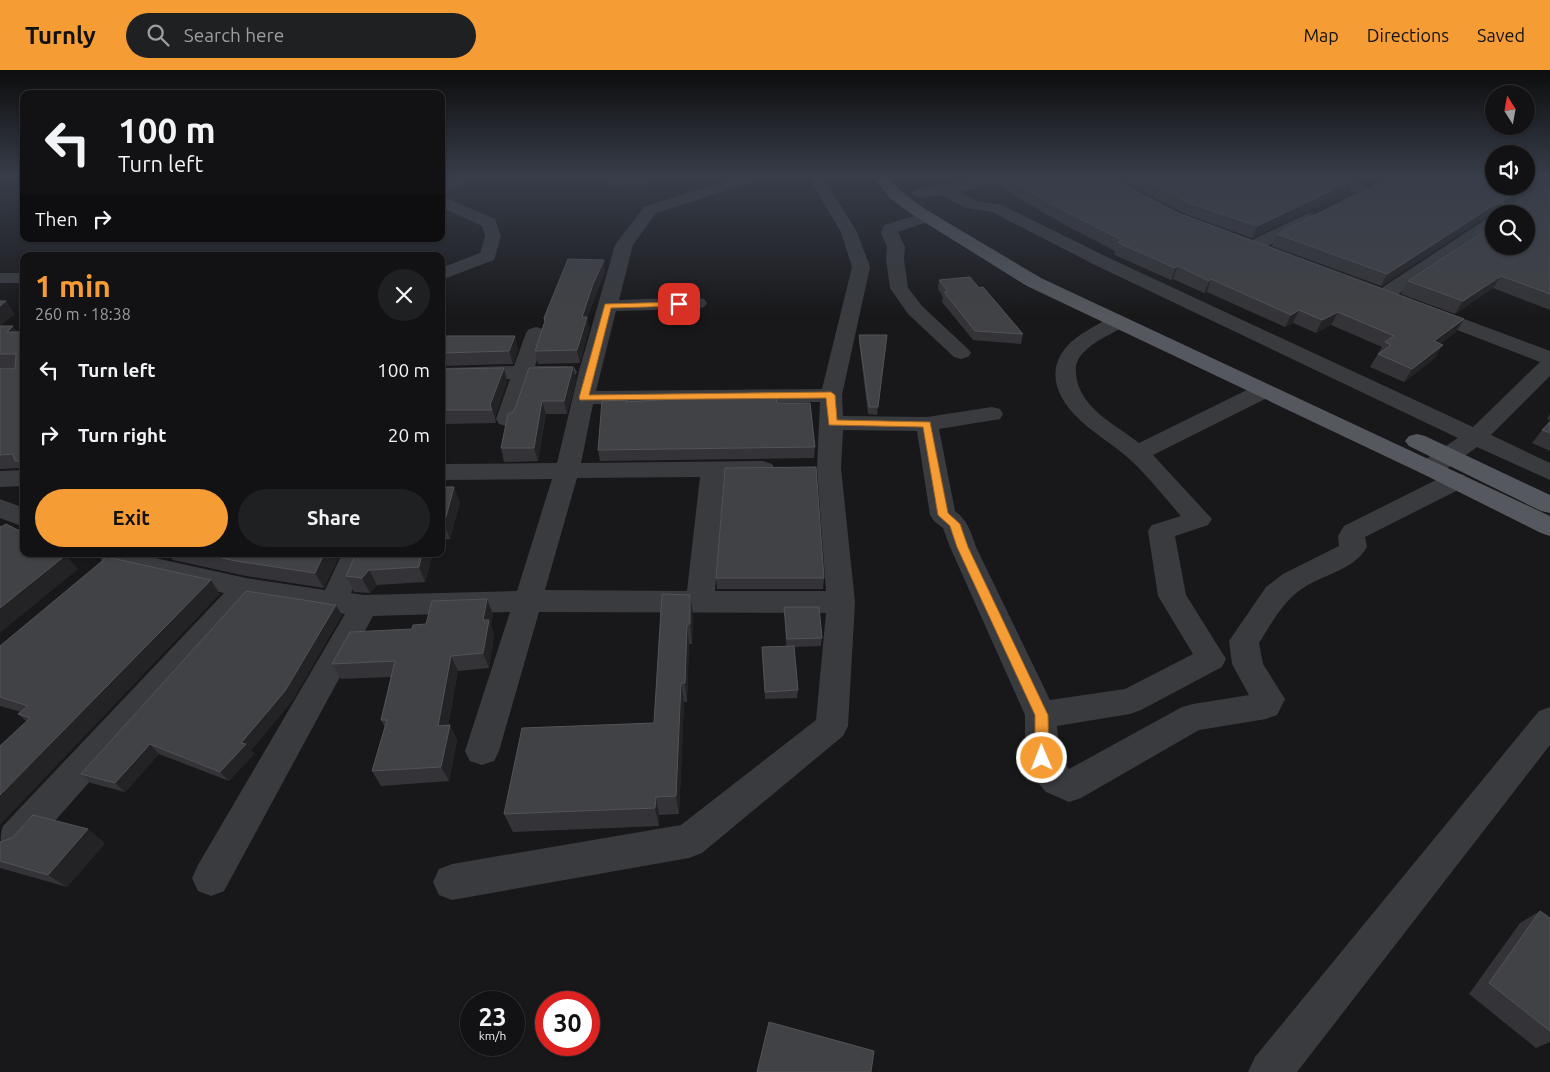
<!DOCTYPE html>
<meta charset="utf-8">
<style>
:root{--surface:#121214;--page:#1f2022;--text:#f1f3f6;--muted:#9c9ea0;--line:#313234;--accent:#f69c34}
body{margin:0;font-family:Ubuntu,sans-serif;background:var(--page);color:var(--text);height:100vh;display:flex;flex-direction:column;font-size:19px;white-space:nowrap}
*{box-sizing:border-box;margin:0}
p{font-size:16px;color:var(--muted)}
.icon{flex:none;width:28px;height:28px;fill:none;stroke:currentColor;stroke-width:2;stroke-linecap:round;stroke-linejoin:round}
.map{position:relative;flex:1;overflow:hidden}
.side{position:absolute;left:20px;top:182px;width:425px;height:305px;display:flex;flex-direction:column;background:var(--surface);border-radius:10px;box-shadow:0 1px 4px #0004,0 0 0 1px var(--line)}
.side>*{flex:none}
.top-card{position:absolute;left:20px;top:20px;width:425px;height:152px;border-radius:10px;box-shadow:0 1px 4px #0004,0 0 0 1px var(--line);background:#121214;color:var(--text);overflow:hidden}
.needle{width:32px;rotate:349deg}
.tools{position:absolute;left:1485px;top:15px;display:grid;gap:10px}
.tools a{display:grid;place-items:center;width:50px;height:50px;border-radius:50%;background:var(--surface);box-shadow:0 1px 4px #0004,0 0 0 1px var(--line);font-size:25px}
.speed{position:absolute;left:460px;top:921px;display:flex;gap:10px;font-size:25px;font-weight:700;text-align:center}
.speed>*{display:grid;place-content:center;width:65px;height:65px;border-radius:50%;background:var(--surface);box-shadow:0 1px 4px #0004,0 0 0 1px var(--line);line-height:1}
.speed small{font-size:12px;font-weight:400}
.speed .limit{border:8px solid #d22;background:#fff;color:#111}
.pin{position:absolute;display:grid;place-items:center;width:42px;height:42px;color:#fff;margin:-21px;border-radius:10px;box-shadow:0 2px 8px #0006}
.me{position:absolute;width:55px;margin:-28px;rotate:359deg;stroke-linejoin:round;filter:drop-shadow(0 0 4px #0008)}
.turn{display:flex;align-items:center;gap:18px;height:105px;padding:0 15px;font-size:22px}
.turn .icon{width:65px;height:65px;stroke-width:2.5}
.turn b{display:block;font-size:35px;line-height:42px}
.then{display:flex;align-items:center;height:48px;padding:0 15px;background:#0003;gap:10px;font-size:19px}
.round{display:grid;place-items:center;flex:none;width:52px;height:52px;border-radius:26px;background:var(--page)}
.headline{display:flex;align-items:center;justify-content:space-between;height:85px;padding:0 15px}
h1{font-size:30px;font-weight:600;line-height:38px;color:var(--accent)}
.cta{display:flex;gap:10px;margin-top:auto;padding:10px 15px}
.cta a{flex:1;height:58px;border-radius:30px;background:var(--accent);color:#111;font-size:20px;font-weight:600;line-height:58px;text-align:center}
.cta a+a{background:var(--page);color:var(--text)}
ul{padding:0;list-style:none}
li{display:flex;align-items:center;gap:15px;height:65px;padding:0 15px}
li div{flex:1}
li b{display:block;font-size:19px}
li em{font-style:normal}
header{display:flex;align-items:center;gap:30px;box-sizing:border-box;height:70px;padding:0 25px;background:var(--accent);color:#111}
header strong{font-size:24px}
nav{display:flex;gap:28px;margin-inline-start:auto;font-size:18px}
.search{width:350px;height:45px;background:var(--page);display:flex;align-items:center;gap:12px;box-sizing:border-box;padding:0 18px;border-radius:28px;color:var(--muted);font-size:19px}
.map>svg:first-child{display:block}
.lines{fill:none;stroke-linecap:round;stroke-linejoin:round}
.minor{fill:#393b3f;fill-rule:evenodd}
.major{fill:#55585e;fill-rule:evenodd}
.wall{fill:#343438}
.shaded-wall{fill:#232326}
.building{fill:#414246;stroke:#515358}
.route{fill:#f69c34;stroke:#a06522}
</style>
<header>
<strong>Turnly</strong>
<div class="search"><svg class="icon" aria-label="search" viewBox="0 0 24 24"><circle cx="10" cy="10" r="6"/><path d="M15 15l6 6"/></svg>Search here</div>
<nav><a>Map</a><a>Directions</a><a>Saved</a></nav>
</header>
<div class="map">
<svg width="1550" height="1002" viewBox="0 0 1550 1002">
<rect width="100%" height="100%" fill="#18181a"/>
<g class="lines">
<!-- minor -->
<path class="minor" d="M456,107h22l-2,3 -35,13v-10z
M736,107h25l-2,3 -103,33 -23,32 -14,55 78,-3 7,2 3,4 -3,4 -7,2 -81,2 -20,80 226,-2 30,-122 -11,-35 -33,-55h15l34,55 13,35 -28,128 1,21 84,1 65,-10 8,2 3,5 -3,5 -61,10 16,82c13,10 16,21 21,36l74,153 75,-11 68,-35 -35,-58 -10,-65 4,-6 29,-9c-18,-20 -34,-42 -55,-60 -14,-12 -31,-22 -45,-35 -32,-29 -37,-63 2,-88 12,-7 28,-19 42,-15l3,4 -3,4c-14,8 -31,15 -42,27 -6,6 -8,13 -7,21 3,34 39,50 63,69l116,-57 8,-2 8,2 3,5 -3,5 -118,59 59,64 -4,6 -33,11 11,59 40,64 -4,8 -81,43 -11,4 -73,12 3,31 9,12 113,-62 11,-3 56,-9 -17,-31 -3,-23 37,-54 17,-13 56,-28 -1,-10 6,-10 102,-51 9,-2 9,2 3,6 -3,6 -99,50 2,10c-13,23 -43,27 -64,41 -20,13 -31,35 -44,55l4,21 22,35 -8,16 -11,4 -67,11 -118,68 -12,4 -23,-10 -7,-8 -10,-18 -4,-19v-32l-75,-168 -7,-19 -9,-7 -4,-6 -13,-84 -74,-1 -2,38 14,134 -7,124 -5,10 -141,117 -13,5 -237,42 -13,-5 -6,-13 6,-13 13,-5 229,-39 135,-105 10,-107 -287,-1 -40,139 -5,10 -12,4 -12,-4 -5,-10 45,-139 -137,4 -149,275 -13,5 -13,-5 -6,-13 6,-13 147,-251 -93,-15 -223,251 -13,5 -13,-5c-3,-9 -3,-15 0,-24l221,-233 -101,-23 -21,-9 -3,-7h38l109,24 79,12 17,-36h26l-17,39 13,2 153,-4 35,-112 -111,1v-16l116,-1 22,-92 36,-126 29,-38zM820,332l-3,66 9,123h-111l9,-114h39l9,-3 3,-5 -3,-5 -9,-3 -182,2 12,-59zM700,407l-13,114 -142,-1 32,-112z
M983,107h29l-2,3 -51,12 17,9 26,4 105,52 366,170 67,-65 -122,-47 -3,-4 3,-4 7,-2 7,2 118,44v25l-59,59 59,28v17l-73,-33c-16,11 -36,32 -57,26l-3,-5 3,-5 38,-25 -363,-173 -103,-53 -26,-4 -25,-13 -21,3 -6,-2 -2,-3 2,-3 6,-2z
M1328,107h19l22,11 3,3 -3,3h-10l-29,-14z
M1550,109v12l-34,23h-19l48,-33z
M441,126l54,23 6,17 -7,24 -53,20v-12l39,-15 5,-17 -3,-10 -41,-19z
M927,142l6,2 2,3 -2,3 -35,12 7,15 -1,12 4,29 14,18 46,43 3,4 -3,4 -7,2 -7,-2 -46,-43 -18,-26 -4,-29 1,-12 -6,-14 3,-8z
M1309,143l6,2 2,3 -2,3 -55,29 -6,1 -6,-1 -3,-4 3,-4z
M1494,146v13l-103,70 -7,2 -7,-2 -2,-4 2,-4 111,-73z
M0,203h24v10h-24z
M536,257l7,2 3,4 -11,33h31l8,1 3,5 -3,5 -43,2 -16,45 -8,2 -8,-2 -3,-5 14,-40 -69,1v-12l73,-2 12,-33 3,-4z
M24,400v16l-24,1v-16z
M0,429l24,9v19l-24,-9z
M1550,637v38l-253,327h-49l7,-15 284,-346z"/>
<!-- major -->
<path class="major" d="M873,107h15l15,16 22,16 116,69 509,238v20l-9,-3 -116,-58 -398,-189 -114,-71 -22,-16z
M1417,364l8,2 125,59v18l-9,-2 -132,-65 -4,-5 4,-5z"/>
</g>
<!-- wall -->
<path class="wall" d="M606,107h45l-4,8 -40,2z
M998,107h112l68,36 286,106 -8,13 -16,12 -5,14 -31,24 -34,-15 12,-20 -51,-22 -15,8 -23,-10 -8,4 -78,-35 -3,1 -31,-14 -2,1 -54,-24 -3,-2 1,-3 -50,-26 -68,-40z
M1114,107h233l1,14 -96,47 -64,-23z
M1352,107h24l-12,6z
M1526,107h24l-41,27h15l26,-17v123l-57,-22 -38,26 -54,-20 7,-13 118,-67h-32v1l-7,1 -106,70 -109,-40 5,-12z
M605,202l-10,24 -8,23 2,10 -9,34 -42,1 -3,-13 10,-29 -1,-4z
M939,210l40,8 44,46 -2,10 -48,-4 -31,-38 1,-5 -5,-8z
M0,256l17,6h7v140l-4,-4 -20,1v-101h15v-1h-15z
M859,265h28l-10,80 -9,-1 -9,-72z
M441,266l77,13 -5,15 -72,2z
M441,299l66,12 -12,36 1,6 -50,1 -5,13z
M576,310l-9,34h-21l-8,47 -34,1 -3,-14 12,-36z
M627,332l150,1 38,44 -1,11 -214,3 -2,-11z
M1550,344v6l-3,-1z
M1550,350v31l-18,-8z
M441,417l19,15 -10,37 -9,1z
M168,484h172l-16,34 -78,-12 -73,-16z
M356,484h77l-8,28 -48,3 -7,8 -16,-1 -8,-16z
M716,508h108l-1,11h-106z
M220,524l-194,127 -8,-7 3,-2 -21,-6v-60z
M662,524l31,20 -1,30h-3l-2,58h-3l-5,112 -20,1v11l-146,6 -9,-18 150,-91z
M784,537l38,31 -1,8 -27,1 4,43 -1,8 -32,1 -3,-52 24,-1z
M493,544l-2,11 3,10 -5,33 -31,3 -10,55 2,-1 7,15 -8,41 -68,5 -9,-15 13,-44 -4,-7 10,-43 -50,2 -9,-15 80,-35z
M342,545l-50,86 -41,49 3,4 -25,27 -70,-27 -34,38 -34,-9 -10,-9z
M0,772l105,1 -38,44 -67,-19z
M1540,841l10,7v124l-14,6 -67,-54 51,-71z"/>
<!-- shaded-wall -->
<path class="shaded-wall" d="M647,107h4l-4,8z
M1367,107h9l-12,6z
M1540,107h9l-47,31v-5l-6,11 -9,2 -106,70 6,-12 107,-69 9,-4z
M1353,110l-5,11 -96,47 5,-12z
M604,190l1,12 -10,24 -8,23 2,10 -9,34 -3,-13 5,-33 11,-33z
M1178,196l-5,13 -2,1 4,-12z
M1501,206l-8,12 -38,26 8,-13z
M1211,209l-4,13 -3,1 5,-12z
M6,231l9,13 -15,12v-20z
M1299,240l-6,13 -8,4 6,-12z
M1338,242l-7,13 -15,8 6,-13z
M1464,249l-8,13 -30,22 8,-13z
M13,256l10,13 -16,-7z
M515,266l3,13 -5,15 -4,-13z
M1443,275l-8,13 -31,24 8,-13z
M573,297l3,13 -9,34 -3,-13z
M504,298l3,13 -12,36 -5,-12z
M542,331l4,13 -8,47 -4,-13z
M441,341l5,13 -5,13z
M454,417l6,15 -10,37 -6,-15z
M324,484h16l-16,34 -9,-15z
M422,484h11l-8,28 -6,-15z
M66,485l12,14 -78,64v-25z
M369,500l8,15 -7,8 -8,-15z
M211,510l9,14 -220,231v-30z
M690,525l3,19 -1,30 -2,-20z
M487,529l6,15 -2,11 3,10 -5,33 -6,-15v-33z
M336,535l6,10 -50,86 -41,49 3,4 -25,27 -9,-9z
M687,554l2,20 -2,58 -2,-19z
M451,586l7,15 -13,70 -7,-15z
M681,613l3,19 -5,112 -3,-18z
M450,655l7,15 -8,41 -8,-14z
M150,674l9,10 -34,38 -10,-9z
M656,727l3,18v11l-4,-18z
M88,759l17,14 -38,44 -19,-12z"/>
<!-- building -->
<path class="building" d="M606,107h41v2l-41,1z
M1004,107h106l68,36 286,106 -30,22 9,4 -31,24 -34,-15 13,-9 -6,-3 9,-6 -56,-24 -16,8 -23,-10 -8,5 -80,-36 -2,2 -31,-15 -3,2 -54,-24 -3,-2 4,-2 -54,-27z
M1139,107h208l6,3 -96,46 -65,-22z
M1391,107h103v9h32l-23,15v3h21l26,-17v107l-49,-18 -38,25 -55,-20 86,-56v21h32v-32h-24v-11l-8,2 -107,69 -110,-40z
M1526,107h14l-14,9z
M568,189l36,1 -11,24 -11,33h5l-10,33 -42,1 10,-30 -1,-3z
M970,207l9,11 4,-1 40,47 -48,-3 -31,-39h4l-9,-12z
M0,231h6l-6,5z
M0,256h13l-6,6h17v129h-9l-2,-7 -13,1v-87h15l1,-14h-16z
M859,265h28l-9,72h-9z
M441,266h74l-6,15 -68,2z
M573,297l-9,34h-22l-8,47h-33l7,-34 5,-2 3,-6 13,-38z
M504,298l-14,37 2,5h-51v-41z
M775,323l2,10h33l5,44 -217,3 4,-49 25,-1 -1,2 86,-5v-3z
M1550,352v11l-8,-3z
M816,397l8,111h-108l9,-110z
M441,417h13l-10,37h-3z
M6,454l18,9v21h39l3,1 -66,53v-82l1,1z
M204,484h120l-9,19 -79,-12z
M356,484h66l-3,13 -50,3 -7,8 -16,-2z
M107,487l104,23 -211,215v-49l30,-28 -12,-4 10,-8 -28,-9v-51z
M246,521l90,14 -51,86 -44,52 5,1 -26,28 -70,-28 -35,39 -34,-9z
M662,524l28,1v29h-3l-2,59h-4l-5,113 -20,1 -1,11 -151,6 18,-86 132,-5z
M487,529l-4,21h6l-6,33 -32,3 -13,70 12,-1 -9,42 -69,4 15,-51h-6l14,-59 -63,3 18,-32 62,-3 1,-4 13,-1 6,-23z
M784,537h35l3,31 -35,1z
M794,576l4,44 -33,2 -3,-45z
M33,745l55,14 -40,46 -48,-14v-19l12,-4z
M1540,841l10,7v113l-61,-48z
M769,952l105,29 -3,21h-114z"/>
<!-- sky -->
<linearGradient id="sky" x2="0" y2="1"><stop stop-color="#0d0d0e"/><stop offset="0.43" stop-color="#373d49"/><stop offset="1" stop-color="#373d49" stop-opacity="0"/></linearGradient>
<rect width="1550" height="247" fill="url(#sky)"/>
<!-- route -->
<path class="route" d="M679,232h3v4l-71,2 -22,87 242,-3 4,3 2,25 93,2 18,91 12,11 8,23 80,168 1,43 -2,4 -5,2 -5,-2 -2,-4v-43l-78,-168 -7,-21 -12,-11 -15,-88 -94,-2 -3,-27 -246,2 -1,-2 26,-94z"/>
</svg>
<div class="tools">
<a><svg class="needle" viewBox="-14 -14 28 28"><path d="M0-13l5 13h-10z" fill="#e53935"/><path d="M0 13l5-13h-10z" fill="#9c9ea0"/></svg></a>
<a><svg class="icon" aria-label="sound" viewBox="0 0 24 24"><path d="M4 9h4l5-4v14l-5-4H4zM17 9q2 3 0 6"/></svg></a>
<a><svg class="icon" aria-label="search" viewBox="0 0 24 24"><circle cx="10" cy="10" r="6"/><path d="M15 15l6 6"/></svg></a>
</div>
<div class="speed"><div>23<small>km/h</small></div><div class="limit">30</div></div>
<div class="pin" style="left:679px;top:234px;background:#d93025"><svg class="icon" aria-label="arrive" viewBox="0 0 24 24"><path d="M6 21V4h12l-3 4 3 4H6"/></svg></div>
<svg class="me" style="left:1042px;top:688px" viewBox="-20 -20 40 40"><circle r="17" fill="#f69c34" stroke="#fff" stroke-width="3"/><path d="M0-11L8 9 0 5-8 9z" fill="#fff"/></svg>
<div class="top-card">
<div class="turn"><svg class="icon" aria-label="left" viewBox="0 0 24 24"><path d="M17 20v-9H6M10 6l-5 5 5 5"/></svg><div><b>100 m</b>Turn left</div></div>
<div class="then">Then<svg class="icon" aria-label="right" viewBox="0 0 24 24"><path d="M7 20v-9h11M14 6l5 5-5 5"/></svg></div>
</div>
<section class="side">
<div class="headline"><div><h1>1 min</h1><p>260 m · 18:38</p></div><a class="round"><svg class="icon" aria-label="close" viewBox="0 0 24 24"><path d="M6 6l12 12M18 6L6 18"/></svg></a></div>
<ul>
<li><svg class="icon" aria-label="left" viewBox="0 0 24 24"><path d="M17 20v-9H6M10 6l-5 5 5 5"/></svg><div><b>Turn left</b></div><em>100 m</em></li>
<li><svg class="icon" aria-label="right" viewBox="0 0 24 24"><path d="M7 20v-9h11M14 6l5 5-5 5"/></svg><div><b>Turn right</b></div><em>20 m</em></li>
</ul>
<div class="cta"><a>Exit</a><a>Share</a></div>
</section>
</div>
